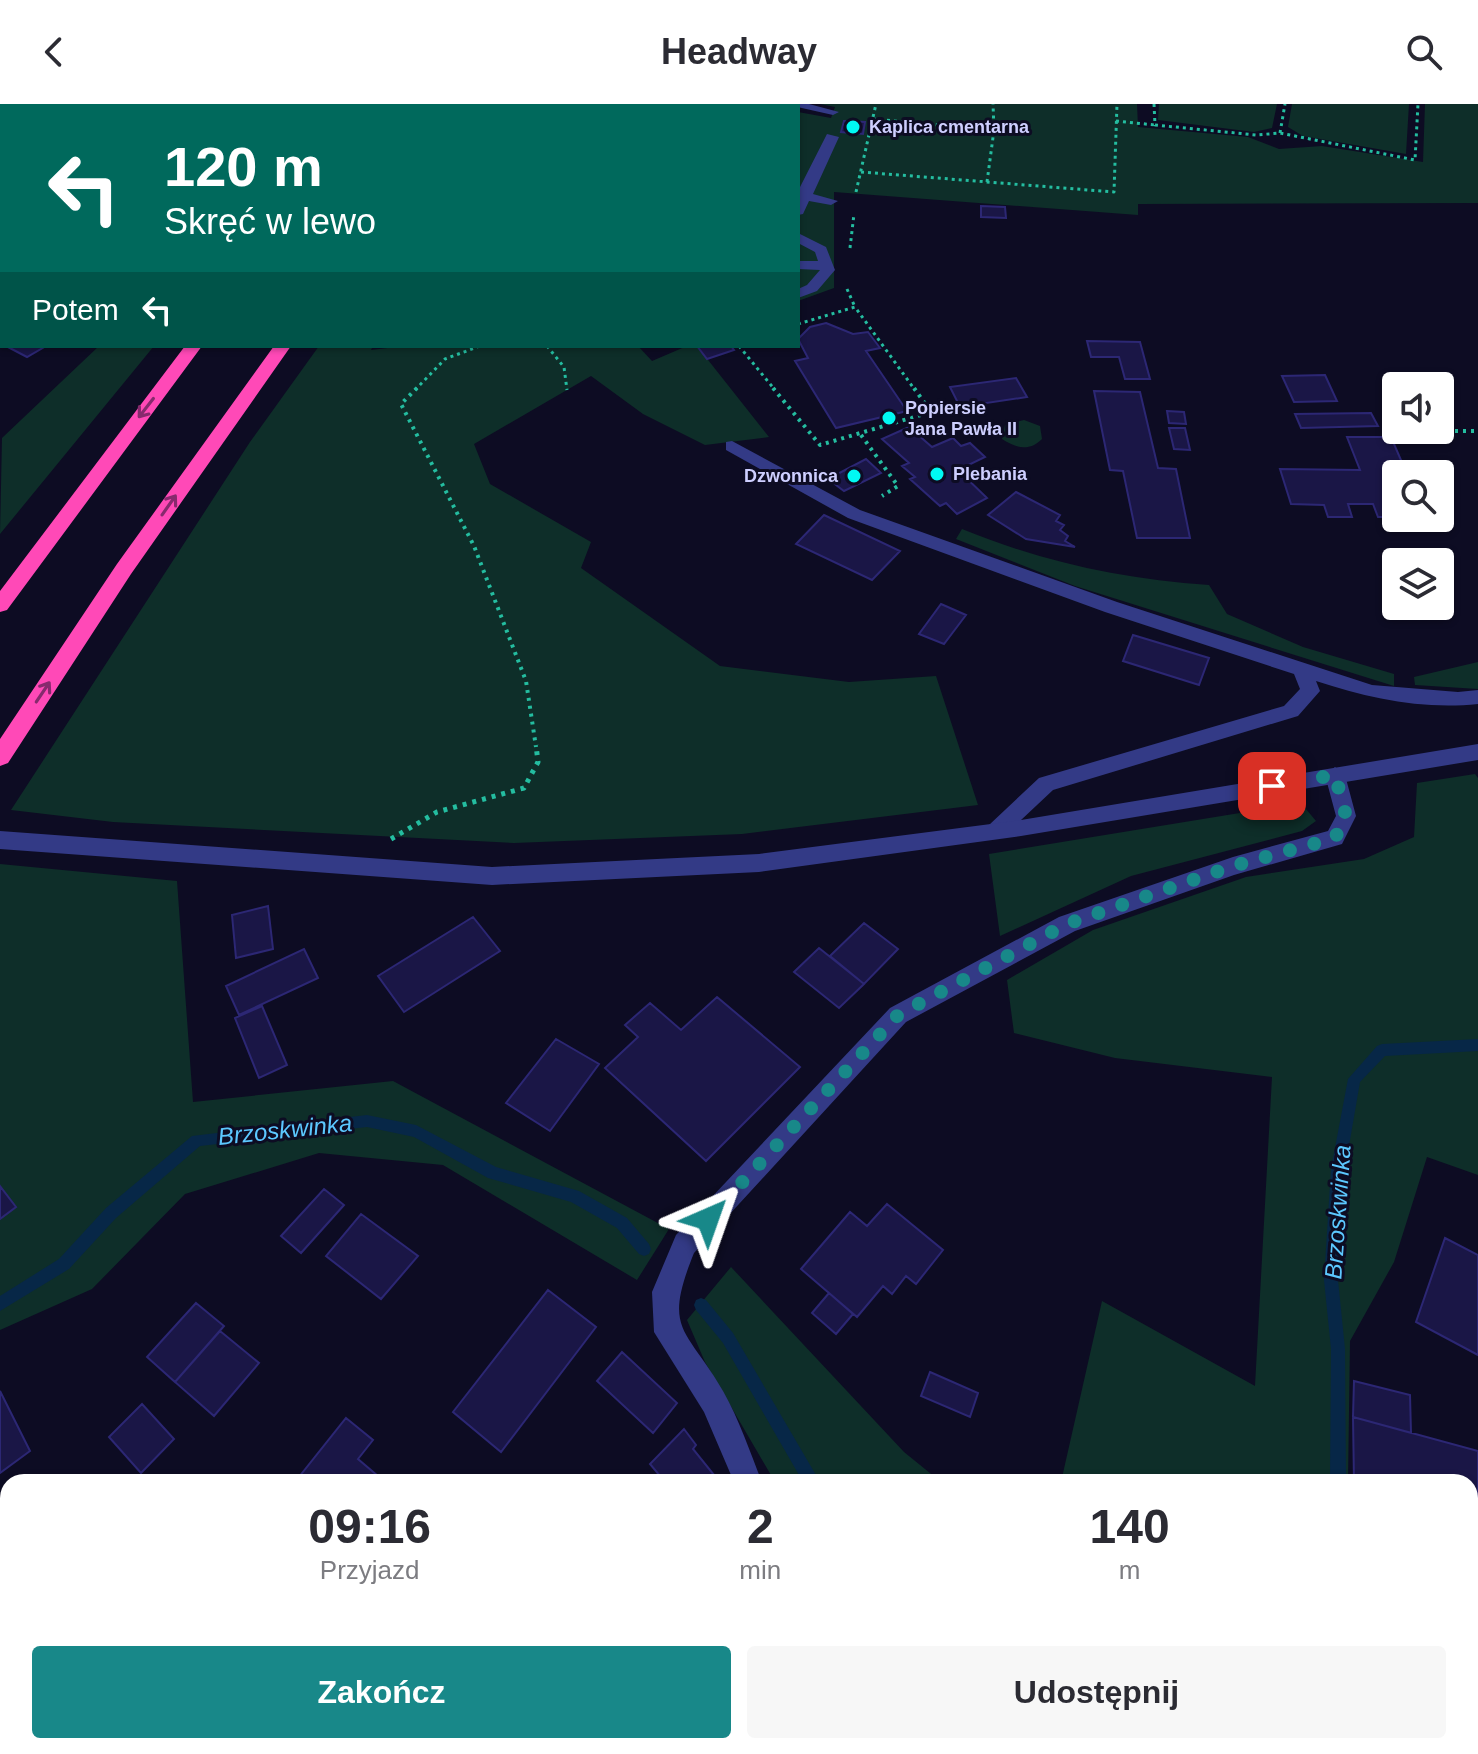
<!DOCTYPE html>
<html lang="pl">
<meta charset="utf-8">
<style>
:root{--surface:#fff;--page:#f7f7f7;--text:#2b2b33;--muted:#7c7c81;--accent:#188889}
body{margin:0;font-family:Helvetica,sans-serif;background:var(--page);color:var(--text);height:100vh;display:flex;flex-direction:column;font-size:30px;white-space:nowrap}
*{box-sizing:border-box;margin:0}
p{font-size:26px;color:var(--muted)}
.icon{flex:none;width:44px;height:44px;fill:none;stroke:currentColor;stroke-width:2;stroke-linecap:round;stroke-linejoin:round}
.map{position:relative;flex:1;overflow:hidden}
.panel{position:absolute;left:0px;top:1370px;width:1478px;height:280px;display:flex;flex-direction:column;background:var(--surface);border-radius:24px 24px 0 0;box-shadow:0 2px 6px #0004}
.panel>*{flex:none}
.banner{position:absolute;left:0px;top:0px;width:800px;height:244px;box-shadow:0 2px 6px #0004;background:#00695c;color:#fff;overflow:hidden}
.buttons{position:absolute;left:1382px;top:268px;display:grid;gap:16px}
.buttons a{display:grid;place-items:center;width:72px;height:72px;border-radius:8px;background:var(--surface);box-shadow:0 2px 6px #0004;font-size:40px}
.pin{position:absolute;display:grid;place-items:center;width:68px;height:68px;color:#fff;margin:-34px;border-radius:16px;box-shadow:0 4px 12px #0006}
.me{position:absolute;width:88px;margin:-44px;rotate:43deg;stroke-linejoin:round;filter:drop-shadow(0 0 6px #0008)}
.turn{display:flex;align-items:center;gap:28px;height:168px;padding:0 32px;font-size:36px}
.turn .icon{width:104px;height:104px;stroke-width:2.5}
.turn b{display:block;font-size:56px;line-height:68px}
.then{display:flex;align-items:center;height:76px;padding:0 32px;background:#0003;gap:16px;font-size:30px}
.eta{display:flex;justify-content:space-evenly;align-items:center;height:136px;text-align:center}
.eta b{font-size:48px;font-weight:800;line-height:56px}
.button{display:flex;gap:16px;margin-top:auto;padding:16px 32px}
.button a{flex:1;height:92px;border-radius:8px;background:var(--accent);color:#fff;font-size:32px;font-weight:800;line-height:92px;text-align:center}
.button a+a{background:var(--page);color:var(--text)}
header{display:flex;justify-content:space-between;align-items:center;height:104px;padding:0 32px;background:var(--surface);font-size:36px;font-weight:800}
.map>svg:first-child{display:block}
.green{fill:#0e2e29}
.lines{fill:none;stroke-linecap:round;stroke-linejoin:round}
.stream{fill:#072747;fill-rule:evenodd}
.building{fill:#1a1646;stroke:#2c2774;stroke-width:2}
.path-far2{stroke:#24bda0;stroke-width:3;stroke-dasharray:3 4;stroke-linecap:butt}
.path-far1{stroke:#24bda0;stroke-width:4;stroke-dasharray:3 5;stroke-linecap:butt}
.path{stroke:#24bda0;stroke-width:5;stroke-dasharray:4 6;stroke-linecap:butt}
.service{fill:#333a86;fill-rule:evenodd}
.pedestrian{fill:#333a86;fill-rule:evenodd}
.minor{fill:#333a86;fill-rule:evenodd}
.tertiary{fill:#333a86;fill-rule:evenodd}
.motorway{fill:#ff49b7;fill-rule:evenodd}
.oneway{stroke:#862a6d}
.route{stroke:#188889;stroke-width:14;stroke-dasharray:0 25.2}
.poi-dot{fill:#00f9f3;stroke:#0d0c23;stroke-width:3}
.labels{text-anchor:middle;stroke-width:6;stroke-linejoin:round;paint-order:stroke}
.far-poi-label{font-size:18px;font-weight:bold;fill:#cecfff;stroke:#0d0c23;text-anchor:start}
.water-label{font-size:24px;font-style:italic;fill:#5cc8ff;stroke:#0d0c23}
</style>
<header><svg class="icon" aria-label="back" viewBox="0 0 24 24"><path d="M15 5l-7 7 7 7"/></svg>Headway<svg class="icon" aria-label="search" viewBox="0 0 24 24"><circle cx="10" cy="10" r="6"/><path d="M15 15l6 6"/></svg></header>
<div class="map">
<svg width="1478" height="1650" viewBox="0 0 1478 1650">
<rect width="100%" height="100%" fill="#0d0c23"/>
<!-- green -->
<path class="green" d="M820,0h317l1,23 110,10 31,12 43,-3 101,16 2,-58h53v99l-340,1v11l-304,-23v96l-36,13v-189l33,6 4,-11z
M1159,0h118l-5,24 -18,4 -96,-12z
M1292,0h117l-3,50 -103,-18 -15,-9z
M99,242h55l-154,188 2,-96z
M319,242h54l-2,4 33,-4h234l14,15 35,-15h10l72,91 -64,8 -62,-31 -52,-38 -117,68 16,40 101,58 -10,26 139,98 129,16 87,-6 42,129 -236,29 -228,9 -401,-21 -102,-12 239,-368z
M1024,316l16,6 2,13c-13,13 -26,9 -40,0l3,-14z
M962,425c81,33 160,50 247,56l18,29 76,33 91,27v12l-319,-100 -119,-47z
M1478,558v27l-63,-4 -1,-8z
M1475,670l3,4v397l-51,-18 -33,105 -44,79 -2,141h-287l41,-181 153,85 17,-309 -157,-19 -101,-25 -7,-53 86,-50 153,-53 118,-18 50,-22 3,-54z
M1301,699l15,18 -14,10 -171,45 -131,60 -11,-82z
M0,760l177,17 16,221 200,-21 276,148 -32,51 -194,-115 -124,-12 -134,41 -93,95 -92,41z
M731,1163l173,185 37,30h-166l-70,-120 -18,-42z
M1006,1642h364l-4,8h-353z"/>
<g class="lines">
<!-- stream -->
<path class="stream" d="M1478,935v12l-93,5 -25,26 -15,87 -7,111 7,69 1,133h-16l1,-133 -7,-69 7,-111 17,-90 29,-33 5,-2z
M367,1011l49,10 80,42 83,24 48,27 22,26 2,5 -2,5 -5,2 -5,-2 -22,-26 -46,-26 -83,-24 -74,-41 -47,-10 -167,19 -84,72 -47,51 -69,42v-15l59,-37 47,-51 86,-72z
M701,1194l5,2 27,33 87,149h-17l-80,-139 -27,-33 -2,-5 2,-5z"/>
</g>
<!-- building -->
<path class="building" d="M844,17l21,1 -2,12 -22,-2z
M981,102l24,1 1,11 -25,-1z
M826,219l27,11 15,-2 12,16 -14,3 41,60 -71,17 -41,-67 13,-3 -10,-19 12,-12z
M1087,237l53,1 10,37h-25l-6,-22h-28z
M6,242h40l-19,11z
M697,242h34l3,4 -27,9z
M1325,271l12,26 -43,1 -12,-26z
M1016,274l11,19 -67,10 -10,-20z
M1094,287l46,1 18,76 18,1 14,69h-53l-14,-67 -13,-1z
M1167,307l17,1 2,12 -17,-1z
M1371,309l7,13 -77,2 -6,-14z
M909,323l23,20 21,-9 8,8 9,-3 15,14 -27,13 29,28 -30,16 -11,-11 -6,3 -30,-27 5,-2 -13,-11 7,-3 -27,-24z
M1169,324h16l5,22 -16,-1z
M1347,333h44l16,37h-11v43h-18l-5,-13h-25l4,13h-24l-4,-12 -33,-1 -11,-35 80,1z
M866,355l15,14 -37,18 -16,-12z
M1016,388l44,23 -4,6 8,4 -4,5 8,6 -3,5 10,6 -49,-8 -38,-24z
M824,411l76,36 -28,29 -76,-36z
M941,500l25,11 -22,29 -25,-10z
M1133,531l76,23 -10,27 -76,-24z
M268,802l5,43 -37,9 -4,-43z
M473,813l27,34 -96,61 -26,-36z
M864,819l34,26 -34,35 -34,-28z
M819,844l45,36 -25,24 -45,-36z
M304,845l14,29 -79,37 -13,-29z
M717,893l83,70 -94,94 -101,-93 33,-31 -13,-12 25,-22 31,27z
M262,902l25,59 -28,13 -24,-60z
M556,935l43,25 -49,67 -44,-28z
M0,1082l16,21 -16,12z
M324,1085l20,16 -43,48 -20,-17z
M887,1100l56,46 -27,34 -10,-8 -14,18 -9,-8 -26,31 -56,-48 49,-57 17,14z
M361,1110l57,42 -37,43 -55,-43z
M1445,1134l33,17v100l-62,-33z
M548,1186l48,37 -95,125 -48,-40z
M829,1189l24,21 -17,20 -24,-21z
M196,1199l28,23 -49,56 -28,-25z
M220,1227l39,32 -45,53 -39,-34z
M622,1248l55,51 -24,30 -56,-52z
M930,1268l48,21 -8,24 -49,-21z
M1354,1277l56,14 1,38 -58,-16z
M0,1287l30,60 -30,22z
M142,1300l32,35 -33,34 -32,-36z
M1353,1313l125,34v67l-8,-2v-34h-116z
M346,1314l27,22 -15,19 27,23h-90z
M684,1325l12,16 -3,4 21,26 -7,7h-42l-15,-18z
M233,1642h70l-5,8h-69z
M403,1642h75l-5,8h-75z"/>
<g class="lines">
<!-- path-far2 -->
<path class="path-far2" d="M1154,0l1,21 101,10 24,-2 135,27 3,-56
M873,15l121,11 -1,-26
M1116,17l39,4
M1280,29l5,-29
M861,68l253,20 3,-88
M987,78l7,-52
M856,88l20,-88
M850,144l4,-34
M847,185l8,18
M798,220l57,-17 60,83
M547,242l17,21 3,23
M739,242l36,44
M415,286l30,-31 35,-13"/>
<!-- path-far1 -->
<path class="path-far1" d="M417,284l-16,16 73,142 52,135 10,66
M773,284l47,57 111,-33 -17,-24
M1391,327h87
M861,331l37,51 -16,10"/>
<!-- path -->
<path class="path" d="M391,735l46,-27 87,-24 14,-26 -2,-17"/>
<!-- service -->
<path class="service" d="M784,0h25l30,8 -6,3z"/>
<!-- pedestrian -->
<path class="pedestrian" d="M827,30l12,3 -26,57 25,7 -7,4 -22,-4 -6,13 -5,1v-24z
M798,129l28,14 9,23 -18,21 -19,7v-9l9,-4 13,-15 -22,-1v-8h20l-3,-9 -17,-9z"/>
<!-- minor -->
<path class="minor" d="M732,337l128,69 257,92 255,83 86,7 20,-2v14c-56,6 -110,-6 -162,-23l4,10 -22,25 -245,74 -50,47h-14l-3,-6 3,-6 50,-47 245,-72 16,-17 -6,-15 -189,-62 -257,-94 -122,-68v-8z
M1335,663l10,8 11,41 -14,28 -108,31 -159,56 -169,91 -212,231c-32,79 -8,74 29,138 16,28 27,61 39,91h-28l-30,-70 -50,-80 -2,-40 24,-57 214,-227 169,-91 174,-60 95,-26 8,-15 -11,-41z
M1478,1496v43l-8,3v-43z
M8,1630v12h37l4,8h-45l-4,-8z
M811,1642h32l1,8h-32z
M1396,1642h32l-4,8h-32z"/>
<!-- tertiary -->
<path class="tertiary" d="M1478,640v16l-457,76 -262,36 -267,13 -492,-36v-18l492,36 267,-13 262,-34z"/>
<!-- motorway -->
<path class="motorway" d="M390,0h15l-16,2z
M465,0h14l-15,2z
M185,242h17l-195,264 -7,2v-21z
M274,242h17l-160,228 -123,189 -8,3v-27l117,-175z"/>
</g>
<!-- one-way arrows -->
<defs><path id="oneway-shaft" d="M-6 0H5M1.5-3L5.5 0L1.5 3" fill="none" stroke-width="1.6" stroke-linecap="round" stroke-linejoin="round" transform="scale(2)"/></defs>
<g class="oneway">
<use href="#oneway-shaft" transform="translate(146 304) rotate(128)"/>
<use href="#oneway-shaft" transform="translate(169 401) rotate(-55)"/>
<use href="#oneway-shaft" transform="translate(43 588) rotate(-56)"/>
</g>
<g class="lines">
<!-- route -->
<path class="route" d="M708,1115l190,-204 169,-91 166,-58 102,-28 11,-22 -11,-41 -63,11"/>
</g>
<!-- markers -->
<g class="poi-dot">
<circle cx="853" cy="23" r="8"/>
<circle cx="889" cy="314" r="8"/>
<circle cx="937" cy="370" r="8"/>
<circle cx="854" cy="372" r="8"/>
</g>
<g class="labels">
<!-- far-poi labels -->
<g class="far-poi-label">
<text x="869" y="29">Kaplica cmentarna</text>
<text x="905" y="310">Popiersie<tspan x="905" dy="21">Jana Pawła II</tspan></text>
<text x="953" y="376">Plebania</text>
<text x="838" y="378" text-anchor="end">Dzwonnica</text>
</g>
<!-- water labels -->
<g class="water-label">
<text transform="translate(285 1026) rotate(-6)" y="8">Brzoskwinka</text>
<text transform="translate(1338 1108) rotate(-86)" y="8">Brzoskwinka</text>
</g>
</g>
</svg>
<div class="buttons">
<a><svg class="icon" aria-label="sound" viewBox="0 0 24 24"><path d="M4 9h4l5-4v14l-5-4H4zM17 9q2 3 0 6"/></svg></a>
<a><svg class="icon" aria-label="search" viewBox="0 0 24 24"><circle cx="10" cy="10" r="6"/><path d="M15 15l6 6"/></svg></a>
<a><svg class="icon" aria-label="layers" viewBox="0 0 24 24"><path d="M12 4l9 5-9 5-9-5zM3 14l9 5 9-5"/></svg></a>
</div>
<div class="pin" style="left:1272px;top:682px;background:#d93025"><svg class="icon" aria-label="arrive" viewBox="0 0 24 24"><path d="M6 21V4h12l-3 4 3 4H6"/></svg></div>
<svg class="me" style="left:708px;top:1115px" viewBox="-20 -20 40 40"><path d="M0-17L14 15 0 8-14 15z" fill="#188889" stroke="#fff" stroke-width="4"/></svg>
<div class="banner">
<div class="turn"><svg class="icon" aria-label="left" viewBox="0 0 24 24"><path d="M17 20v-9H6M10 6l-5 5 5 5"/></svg><div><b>120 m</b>Skręć w lewo</div></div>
<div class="then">Potem<svg class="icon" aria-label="left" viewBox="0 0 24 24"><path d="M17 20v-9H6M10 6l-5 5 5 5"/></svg></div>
</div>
<section class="panel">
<div class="eta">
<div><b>09:16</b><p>Przyjazd</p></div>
<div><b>2</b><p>min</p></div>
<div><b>140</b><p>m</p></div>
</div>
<div class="button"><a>Zakończ</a><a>Udostępnij</a></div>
</section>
</div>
